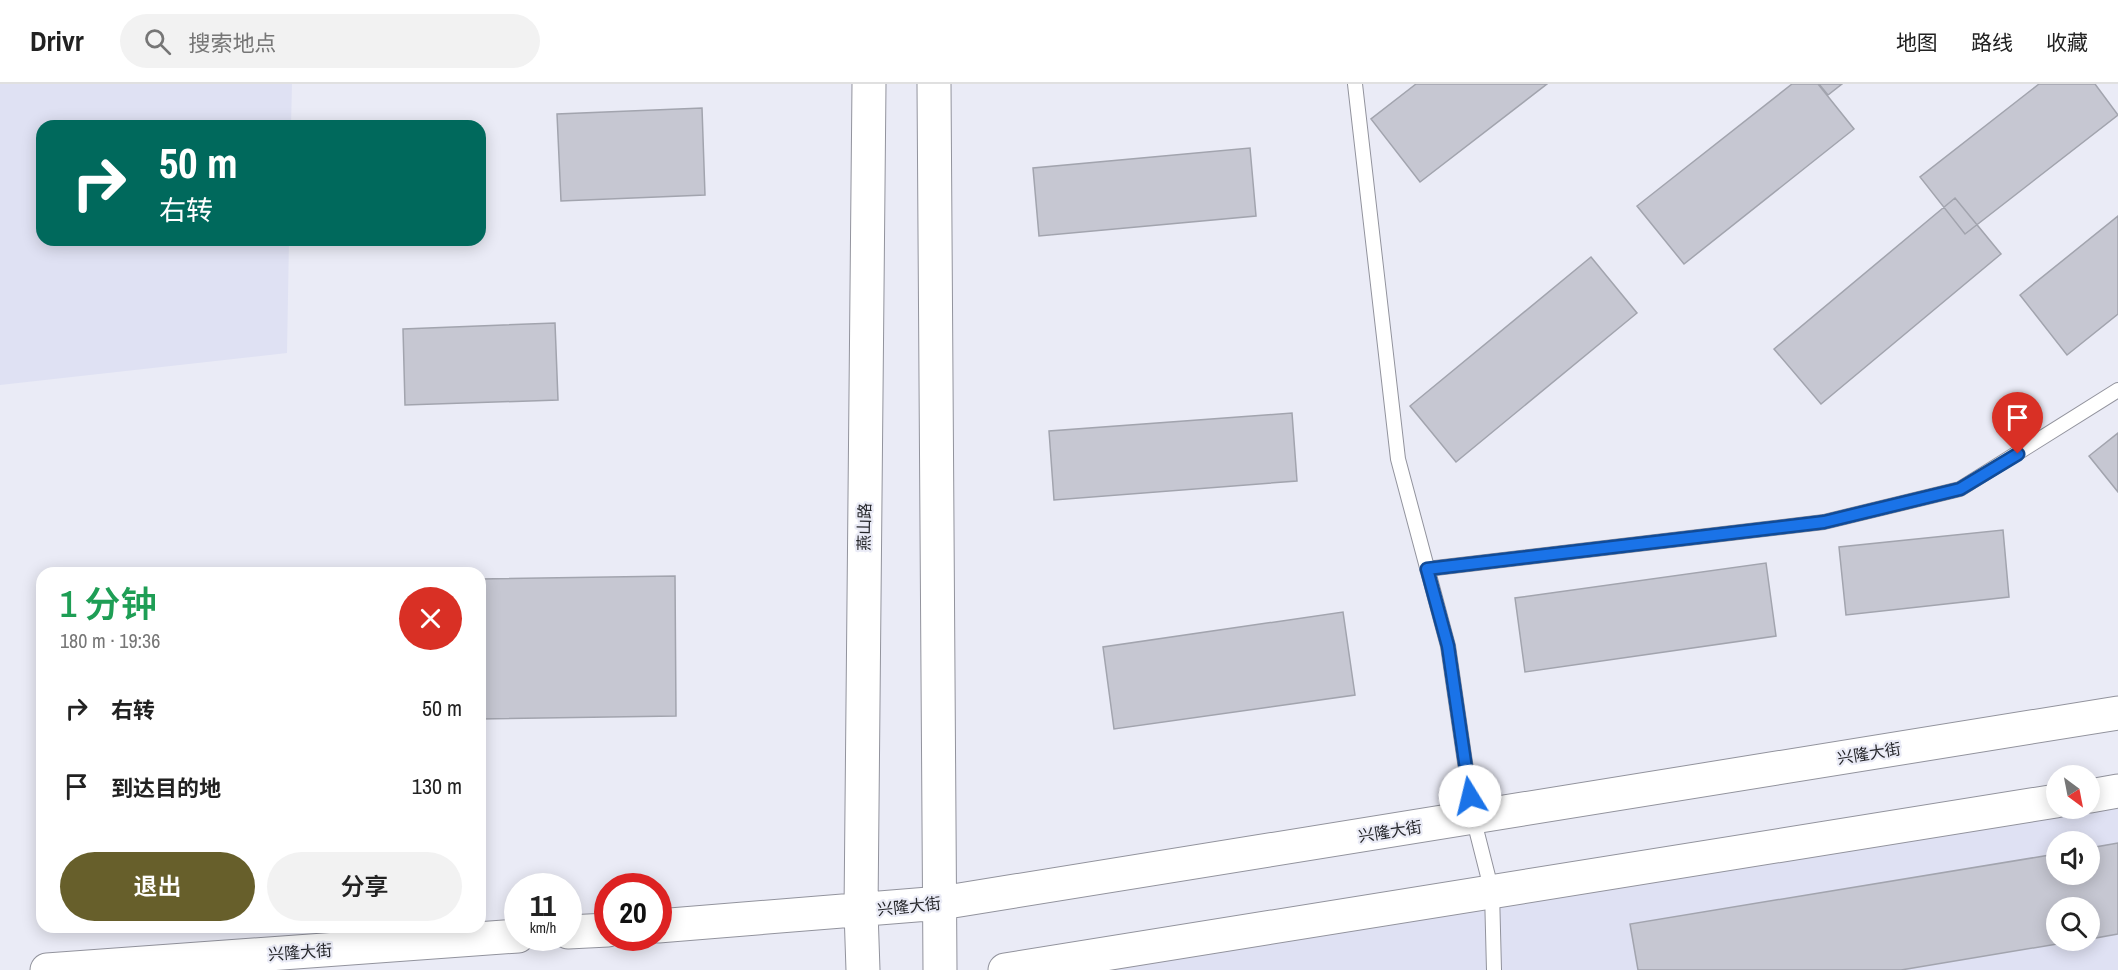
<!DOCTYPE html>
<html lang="zh">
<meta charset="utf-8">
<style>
:root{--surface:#fff;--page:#f2f2f2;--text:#222;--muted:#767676;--line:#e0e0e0;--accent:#675f2b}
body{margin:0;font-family:"Archivo Narrow","Noto Sans SC",sans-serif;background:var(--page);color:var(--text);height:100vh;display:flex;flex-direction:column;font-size:22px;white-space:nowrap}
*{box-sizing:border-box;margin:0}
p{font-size:20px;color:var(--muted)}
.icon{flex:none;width:33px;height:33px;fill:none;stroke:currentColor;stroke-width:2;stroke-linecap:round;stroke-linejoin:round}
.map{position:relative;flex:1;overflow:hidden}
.sheet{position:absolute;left:36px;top:483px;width:450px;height:366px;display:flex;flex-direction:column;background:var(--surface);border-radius:18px;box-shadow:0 3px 15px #0003}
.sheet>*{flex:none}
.top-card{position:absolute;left:36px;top:36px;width:450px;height:126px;border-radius:18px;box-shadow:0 3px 15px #0003;background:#00695c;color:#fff;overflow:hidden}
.needle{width:39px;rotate:148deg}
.buttons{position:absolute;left:2046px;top:681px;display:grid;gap:12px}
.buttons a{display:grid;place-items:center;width:54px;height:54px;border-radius:50%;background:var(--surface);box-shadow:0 3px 15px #0003;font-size:30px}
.speed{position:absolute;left:504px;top:789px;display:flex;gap:12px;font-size:30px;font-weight:700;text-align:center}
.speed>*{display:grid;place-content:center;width:78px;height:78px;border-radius:50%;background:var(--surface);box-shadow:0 3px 15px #0003;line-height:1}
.speed small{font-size:15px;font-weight:400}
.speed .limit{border:9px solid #d22;background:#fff;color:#111}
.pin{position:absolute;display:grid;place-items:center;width:51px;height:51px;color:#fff;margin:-62px -26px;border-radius:50% 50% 50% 0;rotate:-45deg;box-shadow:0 0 6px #0007}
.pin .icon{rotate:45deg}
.me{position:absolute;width:66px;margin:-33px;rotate:351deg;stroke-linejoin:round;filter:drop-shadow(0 0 4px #0008)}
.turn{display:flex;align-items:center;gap:21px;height:126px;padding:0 24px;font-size:27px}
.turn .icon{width:78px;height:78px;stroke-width:2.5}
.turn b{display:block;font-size:42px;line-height:51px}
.round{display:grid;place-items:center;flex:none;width:63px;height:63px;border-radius:32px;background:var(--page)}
.head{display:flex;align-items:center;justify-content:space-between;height:102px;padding:0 24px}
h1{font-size:36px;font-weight:600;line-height:45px;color:#1e9e55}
.button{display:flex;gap:12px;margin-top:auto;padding:12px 24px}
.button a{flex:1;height:69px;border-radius:36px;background:var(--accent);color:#fff;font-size:24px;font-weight:600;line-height:69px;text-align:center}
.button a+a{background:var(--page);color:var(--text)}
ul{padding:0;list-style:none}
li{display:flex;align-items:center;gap:18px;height:78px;padding:0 24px}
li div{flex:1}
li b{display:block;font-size:22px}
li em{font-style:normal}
header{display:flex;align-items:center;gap:36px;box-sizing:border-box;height:84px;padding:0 30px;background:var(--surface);border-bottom:2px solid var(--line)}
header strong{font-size:28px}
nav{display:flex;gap:33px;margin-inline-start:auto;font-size:21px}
.search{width:420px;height:54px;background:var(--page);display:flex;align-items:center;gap:15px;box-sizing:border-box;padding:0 21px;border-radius:33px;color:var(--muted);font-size:22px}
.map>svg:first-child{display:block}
.built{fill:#dfe1f3;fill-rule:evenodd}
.building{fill:#c6c7d2;stroke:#a2a4ae;stroke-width:1.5}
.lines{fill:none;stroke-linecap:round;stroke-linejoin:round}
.lane-casing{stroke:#92939d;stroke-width:16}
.secondary-casing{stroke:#92939d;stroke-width:35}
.lane{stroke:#fff;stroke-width:14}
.secondary{stroke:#fff;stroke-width:33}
.route-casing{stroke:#114b97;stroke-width:15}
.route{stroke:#1a73e8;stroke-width:10}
.labels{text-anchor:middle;stroke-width:4.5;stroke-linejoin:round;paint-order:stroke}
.street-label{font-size:16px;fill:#242529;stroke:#eaebf6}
</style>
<header>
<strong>Drivr</strong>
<div class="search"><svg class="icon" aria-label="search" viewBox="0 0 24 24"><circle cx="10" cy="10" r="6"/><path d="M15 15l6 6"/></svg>搜索地点</div>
<nav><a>地图</a><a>路线</a><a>收藏</a></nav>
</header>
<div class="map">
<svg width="2118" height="886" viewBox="0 0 2118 886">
<rect width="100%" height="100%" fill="#eaebf6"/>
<!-- built -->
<path class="built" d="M0,0h292l-1,42h-249v114h247l-2,113 -287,32z
M2118,708v178h-1113l1051,-162h34zM2056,758h34v32h-34zM2056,824h34v32h-34z"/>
<!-- building -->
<path class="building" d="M1416,0h131l-127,98 -49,-63z
M1792,0h26l36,45 -170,135 -47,-58z
M1819,0h23l-14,11z
M2039,0h56l23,31 -153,119 -45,-57z
M702,24l3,87 -144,6 -4,-87z
M1250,64l6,68 -217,20 -6,-68z
M1955,114l46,56 -180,150 -47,-55z
M2118,132v98l-51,41 -47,-60z
M1591,173l46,56 -181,149 -46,-56z
M555,239l3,77 -153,5 -2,-76z
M1292,329l5,68 -243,19 -5,-69z
M2118,349v59l-29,-36z
M2003,446l6,67 -163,18 -7,-68z
M1766,479l10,73 -251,36 -10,-74z
M675,492l1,140 -196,3v-140z
M1343,528l12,83 -241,34 -11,-82z
M2118,759v91l-28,5v-31h-34v32h25l-180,30h-263l-8,-46 426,-70v20h34v-26z"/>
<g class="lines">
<defs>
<path id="lane" d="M1355,0l43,375 50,187 25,171 19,75 2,78
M1427,485l397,-47 136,-33 158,-99"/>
<path id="secondary" d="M934,0l6,886
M2090,712l28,-5
M658,842l283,-23 1177,-190
M568,848l40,-2
M47,886l471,-34
M863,886l-2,-59 8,-827
M1005,886l1051,-169"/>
</defs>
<!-- lane casing -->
<use href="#lane" class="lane-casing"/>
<!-- secondary casing -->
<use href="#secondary" class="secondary-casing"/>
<!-- lane -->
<use href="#lane" class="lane"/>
<!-- secondary -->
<use href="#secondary" class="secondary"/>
</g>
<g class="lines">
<defs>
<path id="route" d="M1470,712l-22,-150 -21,-77 397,-47 136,-33 58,-35"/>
</defs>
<!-- route casing -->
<use href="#route" class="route-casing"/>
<!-- route -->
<use href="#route" class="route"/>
</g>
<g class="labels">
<!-- street labels -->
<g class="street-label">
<text transform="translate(864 443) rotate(-89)" y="6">燕山路</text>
<text transform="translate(1869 669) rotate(-9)" y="6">兴隆大街</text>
<text transform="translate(1390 747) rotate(-9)" y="6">兴隆大街</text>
<text transform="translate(909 822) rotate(-6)" y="6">兴隆大街</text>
<text transform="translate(300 868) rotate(-4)" y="6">兴隆大街</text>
</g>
</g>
</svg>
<div class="buttons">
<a><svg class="needle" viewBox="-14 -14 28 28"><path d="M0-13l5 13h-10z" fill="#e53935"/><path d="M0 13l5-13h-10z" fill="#767676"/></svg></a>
<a><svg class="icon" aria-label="sound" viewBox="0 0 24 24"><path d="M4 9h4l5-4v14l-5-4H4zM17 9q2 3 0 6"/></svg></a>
<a><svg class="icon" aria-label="search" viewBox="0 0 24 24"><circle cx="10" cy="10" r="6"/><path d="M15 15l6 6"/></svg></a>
</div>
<div class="speed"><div>11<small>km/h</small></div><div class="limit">20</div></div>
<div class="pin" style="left:2018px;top:370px;background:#d93025"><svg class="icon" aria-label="arrive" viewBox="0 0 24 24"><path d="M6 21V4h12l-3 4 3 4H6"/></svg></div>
<svg class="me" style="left:1470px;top:712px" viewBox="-20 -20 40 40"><circle r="19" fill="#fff"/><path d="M0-13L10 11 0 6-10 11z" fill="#1a73e8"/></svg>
<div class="top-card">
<div class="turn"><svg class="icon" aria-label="right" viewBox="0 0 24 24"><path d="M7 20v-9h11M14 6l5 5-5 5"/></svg><div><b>50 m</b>右转</div></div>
</div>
<section class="sheet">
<div class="head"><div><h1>1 分钟</h1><p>180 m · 19:36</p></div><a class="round" style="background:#d93025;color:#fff"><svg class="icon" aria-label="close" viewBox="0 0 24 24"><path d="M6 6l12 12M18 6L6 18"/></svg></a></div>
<ul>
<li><svg class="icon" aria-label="right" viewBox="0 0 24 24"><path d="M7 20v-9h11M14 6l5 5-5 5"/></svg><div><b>右转</b></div><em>50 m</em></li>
<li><svg class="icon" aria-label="arrive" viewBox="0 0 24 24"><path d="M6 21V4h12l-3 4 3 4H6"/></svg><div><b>到达目的地</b></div><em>130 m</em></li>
</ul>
<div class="button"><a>退出</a><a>分享</a></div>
</section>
</div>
